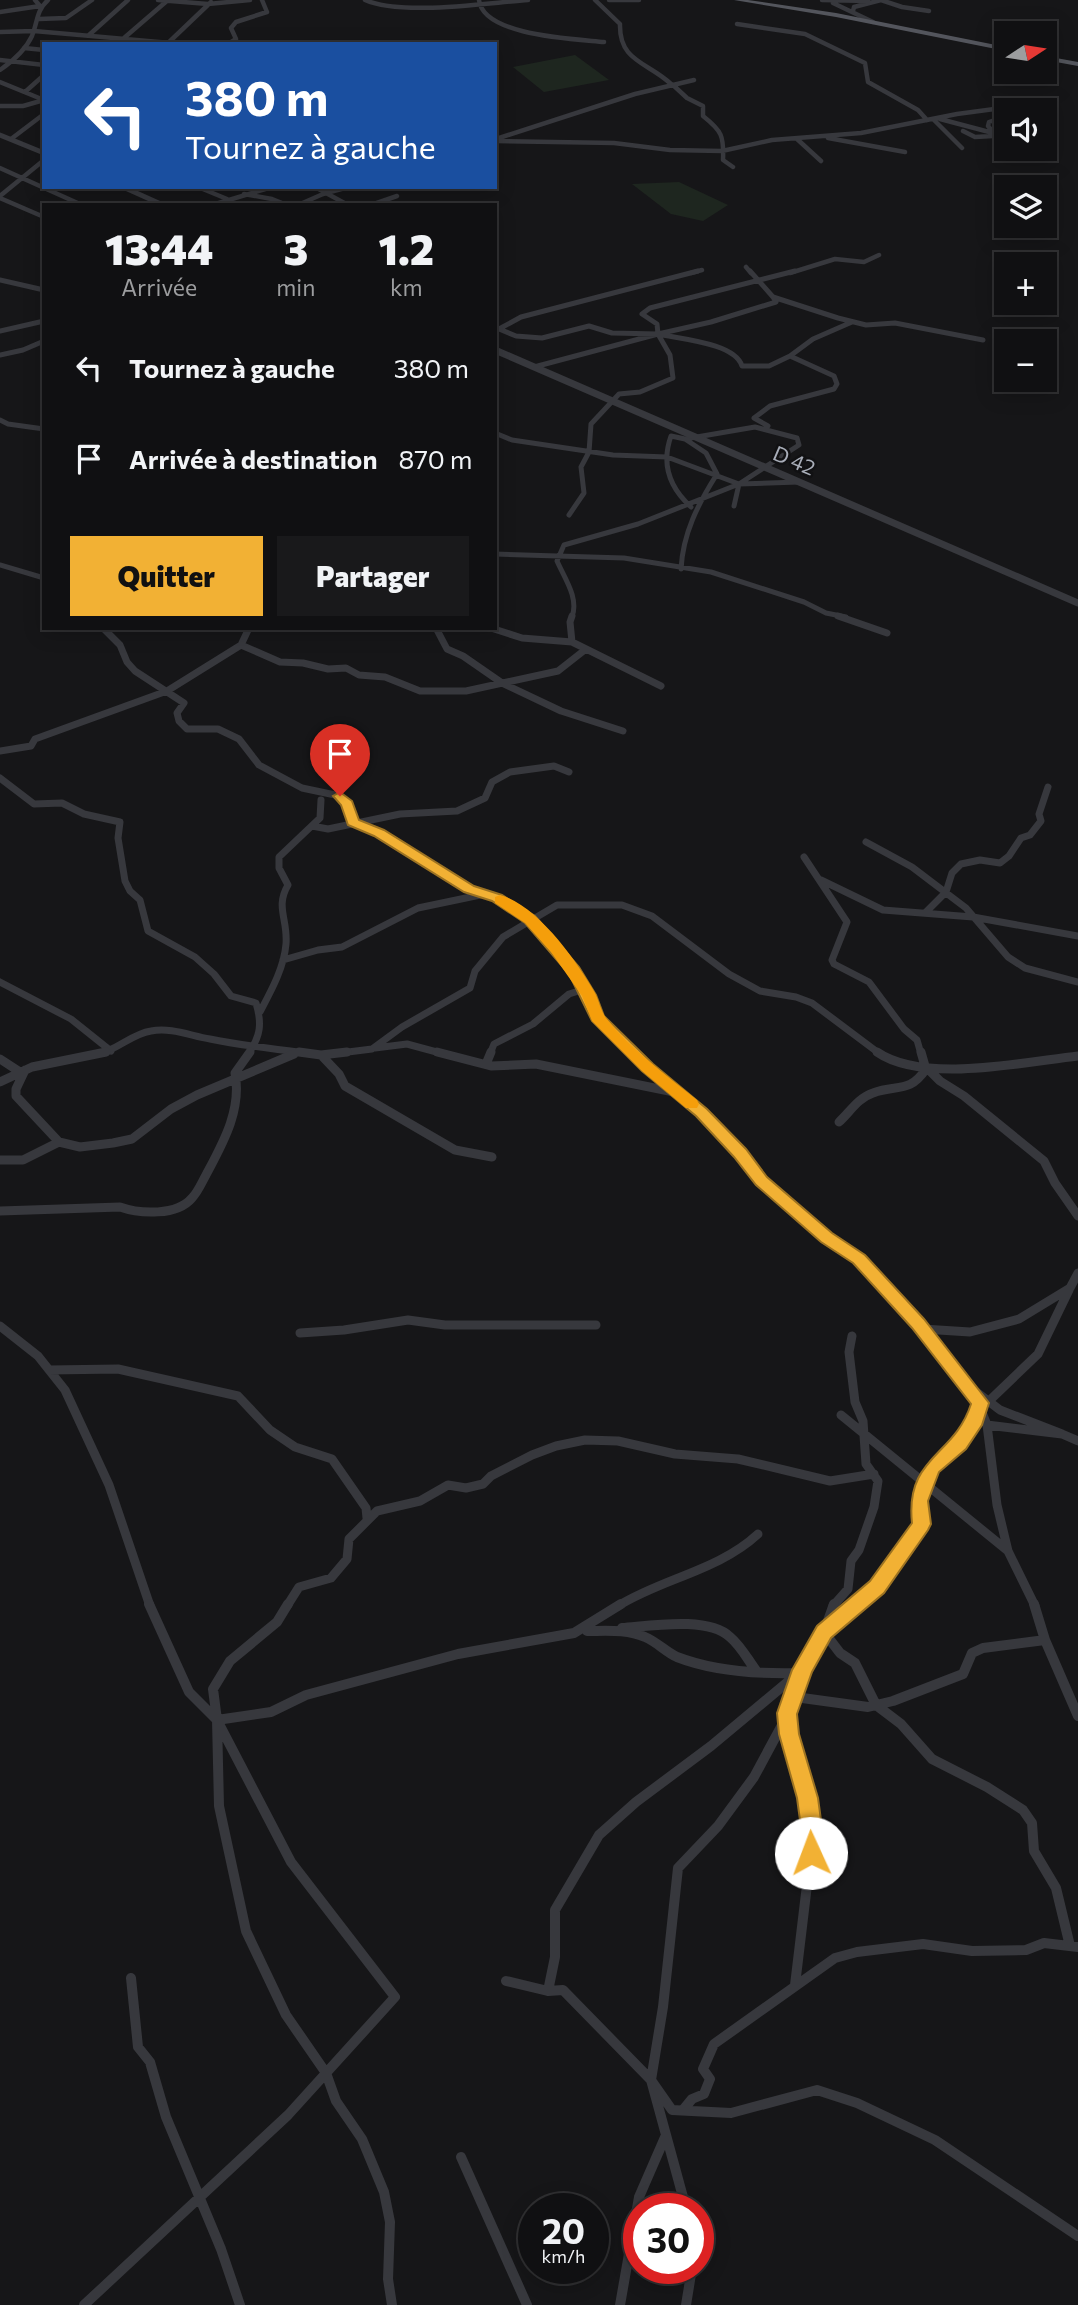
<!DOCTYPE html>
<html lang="fr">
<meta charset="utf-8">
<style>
:root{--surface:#101012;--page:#19191b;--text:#f1f3f6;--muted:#9c9d9f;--line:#303032;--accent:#f2b134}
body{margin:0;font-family:Commissioner,sans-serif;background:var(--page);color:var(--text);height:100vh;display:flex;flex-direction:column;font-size:26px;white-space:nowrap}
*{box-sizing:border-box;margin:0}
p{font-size:23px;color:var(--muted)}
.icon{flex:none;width:38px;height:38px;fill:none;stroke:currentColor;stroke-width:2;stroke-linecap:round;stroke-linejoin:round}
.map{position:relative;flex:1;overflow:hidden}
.drawer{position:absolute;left:42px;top:203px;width:455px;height:427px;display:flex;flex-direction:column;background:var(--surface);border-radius:0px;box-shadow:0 4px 18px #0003,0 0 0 2px var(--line)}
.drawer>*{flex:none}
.guide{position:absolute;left:42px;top:42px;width:455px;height:147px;border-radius:0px;box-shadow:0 4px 18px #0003,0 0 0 2px var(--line);background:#1a4fa0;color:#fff;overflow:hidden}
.needle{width:46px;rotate:78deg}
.controls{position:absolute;left:994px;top:21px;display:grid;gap:14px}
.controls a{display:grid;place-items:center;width:63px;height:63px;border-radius:0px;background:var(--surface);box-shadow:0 4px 18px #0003,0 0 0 2px var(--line);font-size:35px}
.speed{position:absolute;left:518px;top:2193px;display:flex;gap:14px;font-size:35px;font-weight:700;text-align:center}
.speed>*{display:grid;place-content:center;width:91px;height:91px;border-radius:50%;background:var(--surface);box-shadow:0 4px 18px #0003,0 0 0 2px var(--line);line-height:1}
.speed small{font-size:18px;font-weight:400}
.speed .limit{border:10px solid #d22;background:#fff;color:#111}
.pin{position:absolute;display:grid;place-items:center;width:60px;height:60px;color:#fff;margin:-72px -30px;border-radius:50% 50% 50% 0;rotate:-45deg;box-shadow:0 0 7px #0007}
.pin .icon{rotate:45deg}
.me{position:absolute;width:77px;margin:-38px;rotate:358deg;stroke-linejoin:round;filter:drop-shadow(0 0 5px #0008)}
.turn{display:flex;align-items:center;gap:24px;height:147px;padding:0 28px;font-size:32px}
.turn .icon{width:91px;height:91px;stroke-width:2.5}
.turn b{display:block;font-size:49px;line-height:60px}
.eta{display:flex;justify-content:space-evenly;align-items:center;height:119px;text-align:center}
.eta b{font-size:42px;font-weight:800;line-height:49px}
.action{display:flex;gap:14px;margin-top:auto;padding:14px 28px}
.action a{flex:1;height:80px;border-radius:0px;background:var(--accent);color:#111;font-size:28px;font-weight:800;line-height:80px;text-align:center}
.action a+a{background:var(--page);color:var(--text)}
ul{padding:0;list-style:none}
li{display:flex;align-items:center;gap:21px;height:91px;padding:0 28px}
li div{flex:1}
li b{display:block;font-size:26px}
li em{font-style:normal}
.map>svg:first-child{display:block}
.green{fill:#1e261f}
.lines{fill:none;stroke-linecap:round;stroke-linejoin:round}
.minor-far4{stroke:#37383d;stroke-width:4.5}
.minor-far3{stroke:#37383d;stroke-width:5}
.minor-far2{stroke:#37383d;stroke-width:7}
.minor-far1{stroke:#37383d;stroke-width:9}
.minor{stroke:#37383d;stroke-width:10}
.tertiary-far1{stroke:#37383d;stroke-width:5}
.tertiary{stroke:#37383d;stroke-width:7}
.primary{fill:#53555c;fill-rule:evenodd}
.minor-bridge{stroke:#37383d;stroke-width:4.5}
.route{fill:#f2b134;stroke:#9d7322;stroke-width:2}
.slow{fill:#f59e0b}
.labels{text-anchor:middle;stroke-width:5;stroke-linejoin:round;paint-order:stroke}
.far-street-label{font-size:21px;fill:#a8adb8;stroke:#111113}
</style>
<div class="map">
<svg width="1078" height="2305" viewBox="0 0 1078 2305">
<rect width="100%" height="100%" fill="#161618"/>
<!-- green -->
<path class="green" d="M575,55l34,25 -65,12 -31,-25z
M679,182l49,23 -25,16 -32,-7 -39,-30z"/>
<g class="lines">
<!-- minor-far4 -->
<path class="minor-far4" d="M158,0l50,4 42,-4
M365,0c37,16 120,3 163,0
M479,0c4,36 96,39 125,42
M595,0l25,24c-1,38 28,38 51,60
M609,0h30
M822,0l46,1
M833,3l40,19
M853,11l1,-4 27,-7 21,7 27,4
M0,12l40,-6 -5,-6
M39,19l27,-1 26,-18
M737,24l68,10 60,29 3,19 50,28 9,10
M0,32l34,-1 148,13
M89,35l39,-35
M124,38l44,-38
M167,44l44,-42
M228,44l8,-5 -5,-11 5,-6 31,-10 -5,-12
M24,48l20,2
M0,60l44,5
M0,70c13,-9 25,-19 32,-34 6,-15 4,-25 16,-36
M0,82l44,18
M673,85l14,13 16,8v10c19,15 21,20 20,44l10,7
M25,92l19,-17
M0,106h23l21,-6
M933,119l29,29
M940,119l53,14 13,8
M963,131l12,6 18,-1
M993,132l-5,-6 1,-4 17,-6
M828,138l77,14
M11,139l33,-25
M496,139l139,-45 59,-14
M797,139l24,22
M495,141l119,2 56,7 52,1 50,-11 89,-7 96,-19 45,-6 13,2
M0,168l82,37
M198,187l29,12
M315,187l33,18
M330,192l19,-5
M244,194l28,5 15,6
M0,196l44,-36
M0,198l44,19
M212,205l60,-18
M298,205l25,-11
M371,205l26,-9
M746,267l5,6
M691,273l11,-3
M790,273l45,-14 29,3 15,-7"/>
<!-- minor-far3 -->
<path class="minor-far3" d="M698,271l-177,46 -22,12 17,7 26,2 47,-12 23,7 46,1 -1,-10 -15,-10 8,-6 145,-37
M750,271l23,26 65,21 28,7 29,-2 88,17
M0,280l44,10
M0,331l44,-10
M0,355l23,-5 21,-9
M790,356l23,-17 39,-17
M534,367l124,-33 12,21 3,23 -33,14 -21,2 -28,30 -2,28 -8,15 3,26 -15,22
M0,420l8,4 36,5
M768,426l-14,-8 16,-12 64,-17 3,-5 -3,-8 -44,-20 -21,10h-27c-7,-23 -62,-27 -84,-32l53,-12 65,-20 -3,-5
M495,433l17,7 101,15 54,2 72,27
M685,439l-14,-3c-10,28 -2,51 20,71
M495,554l129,4 87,14 93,30 22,11 20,4
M0,565l44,13
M681,569c2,-36 17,-65 36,-95l-11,-21 -21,-14 70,-12 42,11 2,7 -60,39 -5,22
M572,617c7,-19 -7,-38 -15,-56l7,-16 74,-21 101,-40 60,-2"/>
<!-- minor-far2 -->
<path class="minor-far2" d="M838,616l49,17
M103,628l17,17 7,17 8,9 49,32 -7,10 2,8 8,8h31l21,10 20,26 43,23 38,8 7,7 6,19 26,11 90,56 28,9 33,21 44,52 15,24 9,23 36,36
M436,628l11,21 16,7 39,27 59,28 62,20
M491,628l31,10 50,4 89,44
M572,642l-2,-20 2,-6
M241,645l39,17 23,1 25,6 18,-1 13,7 26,2 35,14h46l92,-20 28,-22
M0,751l31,-5 4,-7 132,-48 74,-46 8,-17
M0,778l34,26 28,-1 22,11 36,8 -2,16 7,43 5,10 10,9 8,31 47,26 19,17 17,22 25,7c6,20 5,33 -8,51
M312,826l16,3 72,-15 57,-3 28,-13 7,-16 18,-10 44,-6 15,6
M866,842l46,25 54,41 42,49 17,11 53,14
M804,857l43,65 -15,38 2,4 35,18 35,47 13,11 4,14
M821,880l62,30 90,7 105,19
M926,912l20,-20 6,-19 9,-9 19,-4 20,3 9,-7 12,-18 9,-3 11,-14 -2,-7 9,-27
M283,960l35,-10 24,-3 76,-39 67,-14
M0,982l71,37 40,32
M260,1012c11,-21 24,-44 26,-68 2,-25 -11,-37 2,-59l-9,-17v-11l41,-39 1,-18
M375,1048l32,-4 37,10
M98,1054c20,-4 33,-20 53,-23 20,-4 40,5 59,8 33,7 68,10 102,15
M332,1054l40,-5 30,-22 68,-39 5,-17 28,-34 54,-32h65l30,11 77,58 31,17 36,6 16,6 68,51
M490,1054l4,-10 39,-20 36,-30 16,-5"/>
<!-- minor-far1 -->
<path class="minor-far1" d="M299,1052l22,3 26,-3
M437,1052l54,14 45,-2 138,28
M632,1052l69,60 39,41 21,28 66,57 32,21 59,64 48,61
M877,1052c46,32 147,10 201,4
M921,1052l4,14 15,15 24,15 80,65 11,22 23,33
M321,1055l18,19 6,12 110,64 37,7
M0,1059l20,13
M486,1064l5,-12
M25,1070l-9,19v7l43,46 21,5 33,-4 19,-4 39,-30 26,-14 97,-41
M0,1082l32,-15 74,-15
M839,1122c11,-10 19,-24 34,-29 24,-9 36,1 53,-24
M0,1160h23l36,-18
M0,1211l120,-4c20,7 57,9 72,-9 6,-6 10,-16 14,-23 17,-32 36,-65 29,-102l15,-21
M0,1326l38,30 27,34 44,95 41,121
M923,1329l47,3 49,-13 51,-31 8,-15
M300,1333l44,-3 64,-10 37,5h151
M49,1370l69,-1 120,27 32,34 25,17 37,12 34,49 1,10
M966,1384l34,26 62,24 -75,-9 -12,-30z
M989,1401l49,-47 31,-64
M841,1415l167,136
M987,1425l10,80 11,46 27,55
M1062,1434l16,7
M287,1606l12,-19 32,-9 16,-19 2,-20 28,-28 43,-10 28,-16 18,3 17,-4 8,-8 41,-21 24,-9 29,-6 33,1 57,13 63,5 92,22 44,-7
M618,1606c45,-28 100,-35 140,-72
M833,1606l15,-17 3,-28 8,-11 15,-43 4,-26 -12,-17 -3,-43 -8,-19 -6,-50 3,-16
M854,1606l23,-19 44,-63 -2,-23 13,-33 27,-24 14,-19 7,-22"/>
<!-- minor -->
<path class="minor" d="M288,1604l-11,18 -47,39 -17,28 4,31 2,86 27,125 40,84 40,58 10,28 26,38 22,53 6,30 -2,57 4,26
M834,1604l-10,28 16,21 15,10 21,42 25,19 31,35 55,28 36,23 9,13 2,28 22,37 14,58
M1034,1604l11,36 33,76
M622,1628c28,-2 86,-12 108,9 11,9 18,23 27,35
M587,1631c19,0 40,-2 58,6 12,5 21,15 32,20 36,14 84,17 122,16
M802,1670l-20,55 -28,52 -36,49 -40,42 -15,139 -12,73 21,30 59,3 86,-23 40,13 78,37 143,96
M795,1697l73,10 25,-6 70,-27 9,-21 11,-5 62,-8
M787,1713l2,21 19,64 5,37 -18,150
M217,1720l54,-8 35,-17 152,-41 116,-21 47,-29
M131,1978l7,69 12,15 16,55 55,132 19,56
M506,1981l42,10 15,-1 88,90 35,128
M548,1991l7,-34v-47l44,-75 37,-33 75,-56 91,-76 22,-38 32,-28
M683,2110l9,-11 12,-5 6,-15 -7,-10 11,-25 121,-86 22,-6 66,-8 49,7 54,-1 18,-7 34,4
M461,2157l66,148
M84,2305l204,-190 107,-118 -104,-135 -74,-142 -28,-28 -40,-88
M620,2305l19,-108 27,-62
M686,2305l6,-37"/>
<!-- tertiary-far1 -->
<path class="tertiary-far1" d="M0,135l44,18
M123,187l40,18"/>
<!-- tertiary -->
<path class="tertiary" d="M495,350l583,253"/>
<!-- primary -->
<path class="primary" d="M734,0h14l88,13 170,34v4l-170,-34z
M1045,56l33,6v4l-33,-6z"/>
<!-- minor-bridge -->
<path class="minor-bridge" d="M323,194l7,-2"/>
</g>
<!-- route -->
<path class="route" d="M340,792l12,9 7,19 25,10 90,56 28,9 33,21 44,51 17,28 8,21 49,48 54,45 39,40 21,28 65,56 33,22 59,64 65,84 -7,22 -16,24 -27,23 -11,29 3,23 -3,6 -44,63 -53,45 -19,34 -15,42 2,20 19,64 5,37 -4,25 -8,3 -7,-3 -3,-7 1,-18 -5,-37 -18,-64 -2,-21 15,-43 25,-44 53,-45 42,-58c-7,-67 42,-66 59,-119l-59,-76 -59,-65 -32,-21 -65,-57 -22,-28 -38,-41 -54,-45 -50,-50 -23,-47 -44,-51 -33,-22 -28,-9 -90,-56 -26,-11 -7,-20 -8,-9z"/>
<!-- slow -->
<path class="slow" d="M500,895c37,10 77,66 95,98 4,8 6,18 11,25 25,31 60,57 91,82l2,4 -2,4h-11l-44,-37 -50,-50 -10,-25 -31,-44 -26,-29 -30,-20v-6z"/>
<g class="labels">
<!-- far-street labels -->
<g class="far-street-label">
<text transform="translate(794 461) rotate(23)" y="7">D 42</text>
</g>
</g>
</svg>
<div class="controls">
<a><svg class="needle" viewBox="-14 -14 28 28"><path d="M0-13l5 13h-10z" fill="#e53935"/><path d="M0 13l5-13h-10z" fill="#9c9d9f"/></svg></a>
<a><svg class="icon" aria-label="sound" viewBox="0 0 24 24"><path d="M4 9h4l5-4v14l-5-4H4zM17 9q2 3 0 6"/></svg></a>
<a><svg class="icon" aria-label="layers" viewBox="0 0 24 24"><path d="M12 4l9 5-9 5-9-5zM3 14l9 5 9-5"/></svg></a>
<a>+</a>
<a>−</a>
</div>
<div class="speed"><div>20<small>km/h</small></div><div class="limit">30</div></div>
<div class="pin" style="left:340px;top:796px;background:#d93025"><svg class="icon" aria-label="arrive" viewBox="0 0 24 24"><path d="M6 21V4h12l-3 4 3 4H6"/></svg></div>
<svg class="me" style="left:811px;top:1853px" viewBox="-20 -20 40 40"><circle r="19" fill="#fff"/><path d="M0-13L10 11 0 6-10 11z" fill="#f2b134"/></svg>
<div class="guide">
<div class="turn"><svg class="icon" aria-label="left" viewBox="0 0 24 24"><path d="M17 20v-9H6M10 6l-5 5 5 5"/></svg><div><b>380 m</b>Tournez à gauche</div></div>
</div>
<section class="drawer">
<div class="eta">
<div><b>13:44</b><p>Arrivée</p></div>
<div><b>3</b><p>min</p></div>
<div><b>1.2</b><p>km</p></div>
</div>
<ul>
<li><svg class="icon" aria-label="left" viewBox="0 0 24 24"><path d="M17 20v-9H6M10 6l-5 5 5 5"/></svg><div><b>Tournez à gauche</b></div><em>380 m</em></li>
<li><svg class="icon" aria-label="arrive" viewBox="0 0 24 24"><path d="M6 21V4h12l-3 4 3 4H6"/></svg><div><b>Arrivée à destination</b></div><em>870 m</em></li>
</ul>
<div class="action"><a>Quitter</a><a>Partager</a></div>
</section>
</div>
